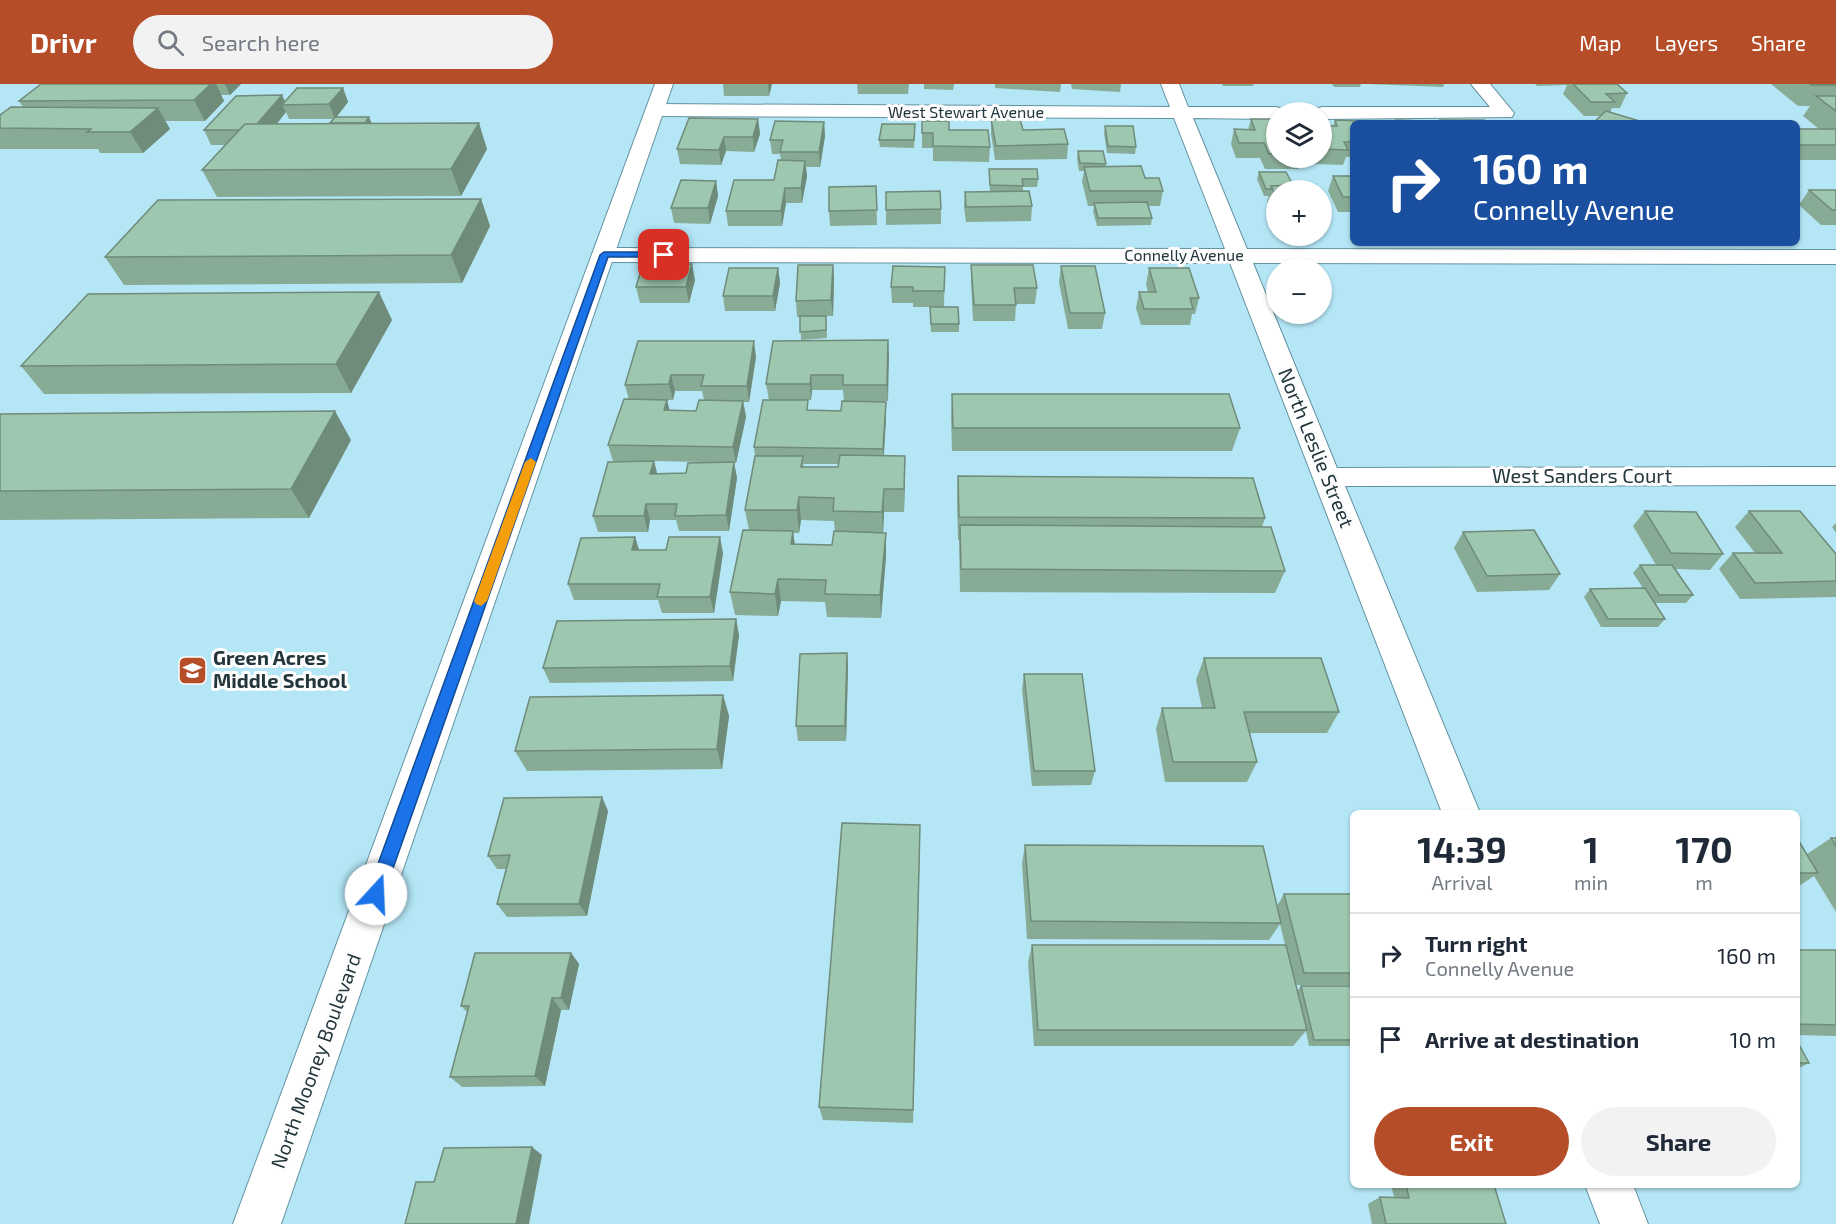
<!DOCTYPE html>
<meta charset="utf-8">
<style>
:root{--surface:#fff;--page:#f2f2f3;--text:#1f2937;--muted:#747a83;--line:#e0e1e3;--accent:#b54d29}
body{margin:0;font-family:"Exo 2",sans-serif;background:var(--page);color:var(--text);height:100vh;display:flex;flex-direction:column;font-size:22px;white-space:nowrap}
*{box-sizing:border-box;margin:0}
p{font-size:20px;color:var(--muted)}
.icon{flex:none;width:33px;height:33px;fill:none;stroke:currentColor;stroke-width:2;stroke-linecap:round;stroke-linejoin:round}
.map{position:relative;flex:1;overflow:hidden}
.panel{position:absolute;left:1350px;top:726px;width:450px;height:378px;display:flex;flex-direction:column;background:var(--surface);border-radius:9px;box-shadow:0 2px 4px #0004}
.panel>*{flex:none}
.guide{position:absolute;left:1350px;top:36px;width:450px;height:126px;border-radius:9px;box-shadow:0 2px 4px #0004;background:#1a4fa0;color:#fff;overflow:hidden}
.controls{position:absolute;left:1266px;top:18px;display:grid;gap:12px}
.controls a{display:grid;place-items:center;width:66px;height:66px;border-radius:50%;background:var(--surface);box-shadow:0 2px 4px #0004;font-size:30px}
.pin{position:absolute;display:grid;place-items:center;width:51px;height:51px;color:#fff;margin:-26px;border-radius:12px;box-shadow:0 3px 9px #0006}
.me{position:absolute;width:66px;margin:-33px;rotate:20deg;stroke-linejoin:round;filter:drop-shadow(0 0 4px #0008)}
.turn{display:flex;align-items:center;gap:21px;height:126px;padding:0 24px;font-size:27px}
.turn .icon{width:78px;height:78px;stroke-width:2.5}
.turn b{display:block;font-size:42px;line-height:51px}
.eta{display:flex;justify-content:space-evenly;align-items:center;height:102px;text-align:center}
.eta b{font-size:36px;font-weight:700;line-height:42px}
.action{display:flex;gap:12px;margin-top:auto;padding:12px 24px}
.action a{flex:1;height:69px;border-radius:36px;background:var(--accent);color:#fff;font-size:24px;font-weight:700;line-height:69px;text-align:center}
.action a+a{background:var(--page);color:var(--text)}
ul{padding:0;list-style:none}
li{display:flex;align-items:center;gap:18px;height:84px;padding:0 24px;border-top:2px solid var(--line)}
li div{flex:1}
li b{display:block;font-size:22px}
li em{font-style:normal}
header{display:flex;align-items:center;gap:36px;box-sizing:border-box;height:84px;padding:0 30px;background:var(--accent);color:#fff}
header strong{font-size:28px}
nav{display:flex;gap:33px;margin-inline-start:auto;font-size:21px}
.search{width:420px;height:54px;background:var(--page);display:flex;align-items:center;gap:15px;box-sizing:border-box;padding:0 21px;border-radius:33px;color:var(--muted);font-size:22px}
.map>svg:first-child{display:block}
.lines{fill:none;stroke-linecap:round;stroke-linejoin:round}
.street-casing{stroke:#6392a1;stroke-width:2}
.secondary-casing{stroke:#6392a1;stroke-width:2}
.street{fill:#fff;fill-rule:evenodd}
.secondary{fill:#fff;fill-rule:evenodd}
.wall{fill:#88ab96;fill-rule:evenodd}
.shaded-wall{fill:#6f8b7a}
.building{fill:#9ec7af;stroke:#6f8b7a;stroke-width:1.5}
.route{fill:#1a73e8;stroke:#114b97;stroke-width:1.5}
.slow{fill:#f59e0b}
.labels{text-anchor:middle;stroke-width:6;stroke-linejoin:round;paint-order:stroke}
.far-street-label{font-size:16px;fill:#22363c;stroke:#fdfdfd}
.street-label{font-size:20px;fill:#22363c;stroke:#fdfdfd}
.poi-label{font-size:20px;font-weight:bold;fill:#22363c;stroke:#fdfdfd;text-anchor:start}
</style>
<header>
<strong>Drivr</strong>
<div class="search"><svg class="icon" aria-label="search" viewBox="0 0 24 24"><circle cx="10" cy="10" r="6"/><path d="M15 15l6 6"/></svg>Search here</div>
<nav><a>Map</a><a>Layers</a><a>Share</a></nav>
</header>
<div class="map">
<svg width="1836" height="1140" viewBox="0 0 1836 1140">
<rect width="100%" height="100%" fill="#b4e6f6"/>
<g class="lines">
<defs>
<path id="street" d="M1161,0h18l9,23h88l7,2 2,3h-9v7l-83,-1 54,131 589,1v14l-583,-1 84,205 499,-1v18l-491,1 135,327h-38l-212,-550 -626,-1 -8,-2 -3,-5 3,-5 8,-2 621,1 -51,-131 -519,-2 -7,-2 -2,-4 2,-4 7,-2 515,3z
M1471,0h19l24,29 -2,4 -190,2v-7h-9l2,-3 7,-2h168z
M1585,1101h48l15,39h-48z"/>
<path id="secondary" d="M655,0h18l-392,1140h-48z"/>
</defs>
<!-- street casing -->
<use href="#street" class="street-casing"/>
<!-- secondary casing -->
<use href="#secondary" class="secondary-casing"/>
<!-- street -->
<use href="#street" class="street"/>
<!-- secondary -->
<use href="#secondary" class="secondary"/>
</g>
<!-- wall -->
<path class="wall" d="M41,0h200l-11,11h-9l3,6 -19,20h-40l5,8 -27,24h-43l-2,-4h-98v-34l23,-8 -4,-6z
M723,0h49l-3,12h-45z
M857,0h52l-1,10h-50z
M924,0h30l-1,6 -29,-1z
M995,0h66l-1,8 -65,-4z
M1071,0h50v1l-1,7 -48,-3z
M1222,0h32l-1,2h-30z
M1332,0h29l-1,3h-26z
M1368,0h76l-1,3z
M1535,0h82l10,9 -7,15h-8l-2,5 -9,3h-17l-21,-22 4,-9 -30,1z
M1771,0h65v76h-39v-31h22l-16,-13 7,-10h-12z
M343,4l5,14 -12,15 36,6 115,26 -26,47 -244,1 -15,-27 23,-25h-14l-7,-15 81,-29zM286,28l3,7h45l-4,4 -53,1z
M758,35l2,15 -6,18 -28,-1 -5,14 -41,-1 -3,-15z
M991,35l77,25 -1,15 -72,1 -4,-26z
M1251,35h25v39h26l-4,11h-33l-5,-11h-24l-5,-14 3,-15 14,1z
M1335,36l18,3v34h-7l-3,8 -27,-1 -4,-6h10v-32h11z
M922,37l27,9 41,17 -1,15 -56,-1v-13h-11z
M824,38l1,14 -5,31h-14l1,9 -5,27h-16l-4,23h-54l-2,-15 48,-31 7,-20 -1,-6h-8l-2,-14z
M1105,42l31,21 -1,7 -28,-1 -3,-20z
M915,48l-1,16 -34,-1 -1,-7z
M1078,67l28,13 -1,3 40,11 18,13 -3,15h-12l4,12 -1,7 -54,1 -4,-15 1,-5h-6l-6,-24 2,-11h-5l-2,-12z
M989,85l49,10 -1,8h-14v4l9,15 -1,15 -65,1 -2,-15 1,-15h25z
M1259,88l17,18v29l-9,-18 2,-5h-5l-7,-17z
M1333,92h20v36h-15l-10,-21z
M716,97l2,15 -8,28 -36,-1 -3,-15z
M876,102l1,39 -47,1 -1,-15z
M1809,106h27v35h-15l-22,-20z
M886,108l55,17v15l-55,1z
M481,115l9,27 -28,57 -338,2 -19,-28z
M1322,117l5,9 -5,15z
M833,181l1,15 -1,36h-7l1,22 -26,2 -1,-23h-3l-1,-16z
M971,181l66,23 -2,16h-19l-1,17h-42l-2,-40z
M1061,182l44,47 -3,16h-34l-9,-47z
M945,183l-1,40 15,17v8h-28l-1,-25h-17v-4h-21l-1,-16z
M778,184l2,15 -5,28h-50l-2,-15z
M1149,184l50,30 -4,16h-3l-2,11h-49l-5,-17 3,-16h9l-2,-8z
M695,196l-6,23h-49l-4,-16z
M392,236l-41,73 -307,1 -23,-28z
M888,256v61h-43l41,1v16l-2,37 21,1 -1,56h-20l-1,21 3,23 -5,62 -54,-1 -2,-15 -44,-1 -3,15 -43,-1 -5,-23 19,-62 -4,-20 10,-54 -1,-9 55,-37 32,1 3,-10 -1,-11h-31l-1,10h-42l-3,-16zM803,380h36l-1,3h-34zM801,436l33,1 1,11 -3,13h-37l-2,-12h6z
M756,273l-7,45h-6l3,15 -10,46h-2l3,15 -8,53h-50l-3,-11h-26l-2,12h-50l-5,-16 56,-55h-36l-5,-16 21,-45 -4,-15zM675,307h27l2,9 -8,11 -27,-1 -2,-10h6zM654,377l49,1 -17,11 -29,1z
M952,310l288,34 -8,23h-280l-1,-34z
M0,330l351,26 -42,78 -309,2z
M958,392l307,42 -3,9 23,44 -10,22 -315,-1 -1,-52h-1l-1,-41z
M1645,427l78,43 -13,16 -34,-1 17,26 -7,8h-31l10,16 -7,8h-57l-17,-30 6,-8 53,-1 -10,-15 7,-8h16l-23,-39z
M1749,427l87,43v43l-96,2 -21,-30 14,-16h22l-20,-26z
M1836,439v10l-4,-6z
M1463,448l97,42 -11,16 -72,2 -23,-44z
M635,453l4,13 84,3 -9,60h-52l-4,-13h-84l-6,-16z
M736,535l3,16 -6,46 -183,2 -7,-15z
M847,569l1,15 -2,73h-48l-2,-15z
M1204,574l135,54 -12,21h-77l7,29 -10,20h-82l-9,-53 6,-21h40l-6,-28z
M1024,590l71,97 -4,14 -59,1 -10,-97z
M723,611l6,21 -7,53 -195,2 -12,-20z
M608,727l-21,105 -80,1 -10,-13 10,-35h-10l-9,-13z
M1797,754l10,16 24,-16h5v74l-22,-36 -15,10h-2z
M920,760l-7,279 -90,-3 -4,-13z
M1025,761l252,61 7,-12h69v91h-57l1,6 4,-5h52v60h-44l-3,-15 -13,15h-259l-6,-84 4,-17h253l-5,-21 -11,16 -242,-1 -5,-75z
M1797,866h39v86l-39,-1z
M571,869l8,11 -10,46h-8l-16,76 -83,1 -12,-10 18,-64 -7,-7z
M1797,957l12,22 -12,6z
M1391,1101h103l12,39h-134l-4,-20 12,-7h14z"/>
<!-- shaded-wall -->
<path class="shaded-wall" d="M211,0h5l8,17 -19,20 -11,-21z
M225,0h16l-11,11z
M768,0h4l-3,12z
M343,4l5,14 -13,17 -6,-15z
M282,11l5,10h-5l4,7 -26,32 -8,-15z
M158,24l12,21 -27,24 -13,-21z
M369,33l3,7 -18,13z
M758,35l2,15 -6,18 -1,-15z
M824,38l1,14 -5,31 -1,-15z
M479,39l8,26 -26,47 -10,-27z
M724,53l2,14 -5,14 -2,-15z
M805,77l2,15 -5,27 -1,-15z
M716,97l2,15 -8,28 -2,-16z
M785,104l1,15 -4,23 -1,-15z
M481,115l9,27 -28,57 -11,-28z
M692,180l3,16 -6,23 -3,-16z
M833,181l1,15 -1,36 -2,-16z
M778,184l2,15 -5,28 -2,-15z
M379,208l13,28 -41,73 -15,-29z
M888,256l1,16 -1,45 -1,-16z
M754,257l2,16 -7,45 -2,-16z
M671,291l4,16 -2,9 -4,-16z
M811,291l1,15 -1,10 -1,-16z
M667,316l4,16 -7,-6z
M743,317l3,16 -10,46 -3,-16z
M886,318v16l-3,47v-16z
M335,327l16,29 -42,78 -18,-29z
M905,372v22l-1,34v-23z
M654,377l4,16 -8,-3z
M734,378l3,16 -8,53 -3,-16z
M884,405v23l-1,23 -1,-23z
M799,413l2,23 -2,13 -2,-23z
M646,420l4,16 -2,12 -4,-16z
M793,447l3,23 -5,-10z
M886,449v23l-5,62 -1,-23z
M635,453l5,16 -8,-3z
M720,453l3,16 -9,60 -4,-16z
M778,495l3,22 -3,15 -3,-22z
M736,535l3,16 -6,46 -3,-15z
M847,569l1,15 -2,73 -1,-15z
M723,611l6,21 -7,53 -5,-20z
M602,713l6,14 -21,105 -8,-12z
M571,869l8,11 -10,46 -8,-12z
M552,914l9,12 -16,76 -10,-10z
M532,1063l10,8 -13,69h-13z"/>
<!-- building -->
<path class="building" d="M41,0h170l-17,16 -175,1z
M1573,0h44l10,9 -21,1 9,8h-24z
M1810,0h26v1h-25z
M297,4h46l-14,16 -47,1z
M282,11l-25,29h-12l-6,6h-35l32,-34z
M1816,12h20v15z
M11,23l147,1 -28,24h-43l4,-3 -91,-1v-13z
M1606,27l40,12h-53z
M335,33h34l-4,6h-35z
M689,34l69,1 -5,18h-29l-5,13 -42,-1z
M991,35h29l3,11 41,-1 4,15 -72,2z
M1251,35h25v35h-7l-5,-11h-25l-5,-14 21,1z
M1335,36l23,1 1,2h-6v19h-9l4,8 -26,-1v-23h15z
M1396,36l30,1 2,2h-57h26z
M1440,36h44l1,3h-43z
M775,37l49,1 -5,30h-39l3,-12h-13z
M922,37h27v9h39l2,17 -57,-1v-13h-11z
M479,39l-28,46 -249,1 43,-46z
M882,40h33l-1,16h-35z
M1105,42h28l3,21 -28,-1z
M1797,45h39v16h-39z
M1078,67h25l3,13 -26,-1z
M778,76l27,1 -4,27h-16l-4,23h-55l8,-31h40z
M1141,82l4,12h14l4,13h-73l-6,-24z
M989,85h48l1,10h-16l1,7 -33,-1z
M1259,88h27l7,13 -22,1v3h-5z
M1333,92h20v21h-10z
M681,96l35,1 -8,27h-37z
M1312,101l4,5h-40v5l-5,-9z
M876,102l1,24 -48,1v-24z
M1809,106h27v20h-4z
M940,107l1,18 -55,1v-18z
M1029,107l3,15 -66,1 -1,-15z
M481,115l-30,56 -346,2 53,-57z
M1322,117l5,9h-5z
M1147,118l5,16h-54l-4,-15z
M643,180h49l-6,23h-50z
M798,181h35l-2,35 -35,1z
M971,181h62l4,23h-23l2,17h-42z
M893,182l52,1 -1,24h-31v-4h-22z
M1061,182h34l10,47h-35z
M729,184h49l-5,28h-50z
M1149,184h40l10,30h-9l3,11h-49l-5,-17h17z
M379,208l-43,72 -315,2 67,-72z
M930,223h28l1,17h-28z
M800,232h26v14l-26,2z
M888,256l-1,45h-44v-10h-32l-1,9h-44l7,-43z
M638,257h116l-7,45h-46l3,-11h-33l-2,9 -44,1z
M952,310h277l11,34h-287z
M624,315l43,1 -3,10 32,1 3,-11 44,1 -10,46 -125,-2z
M763,316h45l-1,10 34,1 1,-10 44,1 -3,47 -129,-2z
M335,327l-44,78 -291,2v-77z
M840,371l65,1 -1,33h-20l-2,23 -49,-1 1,-13 -35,-1 -2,13h-52l10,-54h48l-2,11h37z
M654,377l-4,13 36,-1 2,-10 46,-1 -8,53 -51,1 2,-12h-31l-2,12h-51l15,-54z
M958,392l295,2 12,40 -306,-1z
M1645,427l51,1 27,42 -52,-1z
M1749,427h51l36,43v27l-81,2 -22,-30h49z
M960,441l311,2 14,44 -324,-2z
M743,446l50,1 -2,13 41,1 2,-14 52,2 -6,62 -55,-1 1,-14 -48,-1 -3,15 -45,-2z
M1534,446l26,44 -73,2 -24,-44z
M635,453l-3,13h34l3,-13h51l-10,60h-53l3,-13h-92l13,-46z
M1640,481h32l21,30h-34z
M1645,504l20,31h-57l-18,-30z
M736,535l-6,47 -187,2 14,-47z
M847,569l-2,73h-49l4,-72z
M1204,574h117l18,54h-95l13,50h-84l-11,-54h53z
M1024,590h58l13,97h-61z
M723,611l-6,54 -202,2 15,-54z
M602,713l-23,107h-82l13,-49 -22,1 16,-58z
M842,739l78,2 -7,285 -94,-3z
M1797,754l21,35h-21z
M1831,754h5v8z
M1025,761l238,1 18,77 -250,-2z
M1284,810h69v79h-49z
M1032,861h254l21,85h-269z
M1797,866h39v75l-39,-1z
M475,869h96l-10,45h-9l-17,78 -85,1 19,-71h-8z
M1301,902h52v54h-39z
M1797,957l12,22h-12z
M532,1063l-16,77h-111l11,-42h18l10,-34z
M1406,1101h88l12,39h-120l-6,-27 29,1z"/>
<!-- route -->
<path class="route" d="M664,168l5,3 -2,2h-59l-224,637 -3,5 -5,2 -6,-2 -3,-5 233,-639 4,-3z"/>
<!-- slow -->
<path class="slow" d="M531,374l5,4 -49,139 -6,5 -5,-2 -2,-3 51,-139z"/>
<!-- icons -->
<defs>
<symbol id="school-square" viewBox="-11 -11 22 22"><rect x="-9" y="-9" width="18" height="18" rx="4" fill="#b54d29" stroke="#fdfdfd"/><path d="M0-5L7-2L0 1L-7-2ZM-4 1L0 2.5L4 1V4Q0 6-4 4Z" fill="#fff"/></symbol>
</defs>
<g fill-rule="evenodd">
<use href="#school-square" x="176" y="570" width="33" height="33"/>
</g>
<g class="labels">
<!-- far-street labels -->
<g class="far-street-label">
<text x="966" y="34">West Stewart Avenue</text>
<text x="1184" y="177">Connelly Avenue</text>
</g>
<!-- street labels -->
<g class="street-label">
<text transform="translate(1316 364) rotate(68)" y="7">North Leslie Street</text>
<text x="1582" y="399">West Sanders Court</text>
<text transform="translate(316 977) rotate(-70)" y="7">North Mooney Boulevard</text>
</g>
<!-- poi labels -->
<g class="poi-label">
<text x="213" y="581">Green Acres<tspan x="213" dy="23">Middle School</tspan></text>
</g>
</g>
</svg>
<div class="controls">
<a><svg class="icon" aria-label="layers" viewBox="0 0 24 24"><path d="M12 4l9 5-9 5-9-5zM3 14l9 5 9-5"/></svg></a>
<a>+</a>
<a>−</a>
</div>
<div class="pin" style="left:664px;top:171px;background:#d93025"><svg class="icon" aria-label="arrive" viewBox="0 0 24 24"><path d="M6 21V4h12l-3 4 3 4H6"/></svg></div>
<svg class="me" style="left:376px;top:810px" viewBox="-20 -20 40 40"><circle r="19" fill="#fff"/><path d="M0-13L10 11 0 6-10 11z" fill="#1a73e8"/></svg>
<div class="guide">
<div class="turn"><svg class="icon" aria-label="right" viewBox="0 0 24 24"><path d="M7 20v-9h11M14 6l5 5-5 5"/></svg><div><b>160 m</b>Connelly Avenue</div></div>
</div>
<section class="panel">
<div class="eta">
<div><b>14:39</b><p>Arrival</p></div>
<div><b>1</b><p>min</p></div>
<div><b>170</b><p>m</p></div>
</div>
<ul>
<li><svg class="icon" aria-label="right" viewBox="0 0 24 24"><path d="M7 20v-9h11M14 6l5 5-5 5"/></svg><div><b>Turn right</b><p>Connelly Avenue</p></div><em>160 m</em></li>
<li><svg class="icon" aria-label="arrive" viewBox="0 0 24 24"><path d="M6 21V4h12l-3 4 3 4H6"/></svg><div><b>Arrive at destination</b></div><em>10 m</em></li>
</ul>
<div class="action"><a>Exit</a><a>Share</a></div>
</section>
</div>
